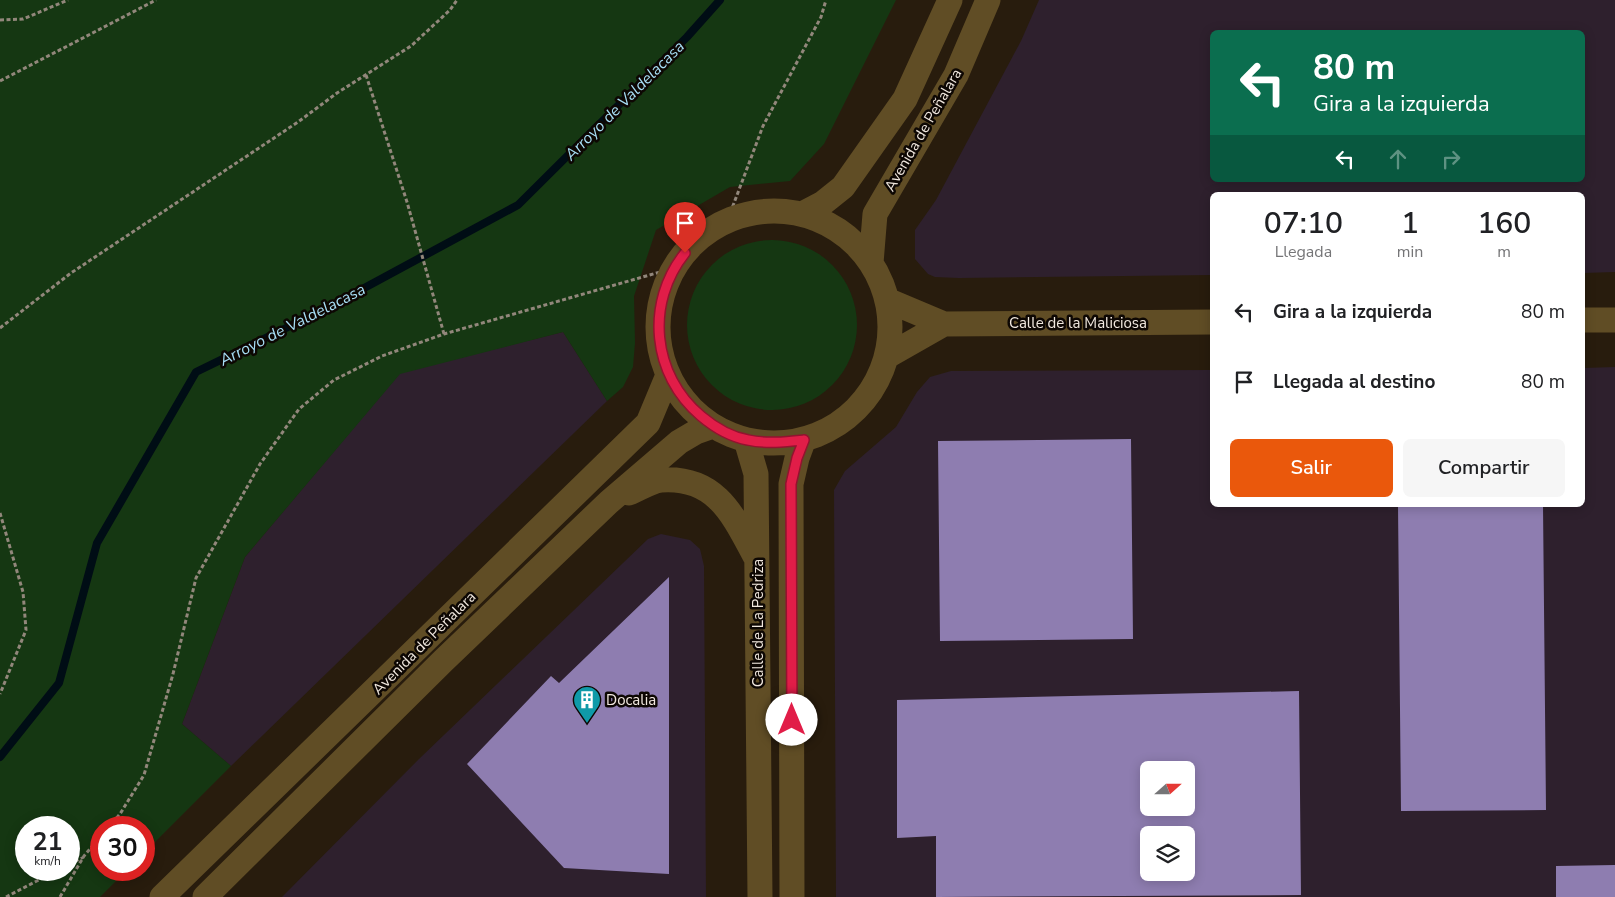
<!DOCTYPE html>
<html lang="es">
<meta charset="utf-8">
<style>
:root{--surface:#fff;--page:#f6f6f6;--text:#202124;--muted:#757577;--accent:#ea580c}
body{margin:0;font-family:"Nunito Sans",sans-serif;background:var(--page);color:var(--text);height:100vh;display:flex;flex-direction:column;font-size:19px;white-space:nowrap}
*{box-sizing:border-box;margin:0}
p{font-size:16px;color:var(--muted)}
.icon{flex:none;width:28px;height:28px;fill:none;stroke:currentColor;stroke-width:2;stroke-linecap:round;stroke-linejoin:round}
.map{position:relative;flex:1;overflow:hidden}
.sheet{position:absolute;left:1210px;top:192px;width:375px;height:315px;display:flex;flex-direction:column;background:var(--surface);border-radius:8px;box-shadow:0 2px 12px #0003}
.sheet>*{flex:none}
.banner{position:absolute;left:1210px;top:30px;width:375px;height:152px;border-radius:8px;box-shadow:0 2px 12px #0003;background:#0b6e4f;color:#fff;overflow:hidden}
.needle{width:32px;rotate:69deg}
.tools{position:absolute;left:1140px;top:761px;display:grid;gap:10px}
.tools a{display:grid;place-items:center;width:55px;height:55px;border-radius:8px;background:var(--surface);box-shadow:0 2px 12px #0003;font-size:25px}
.speed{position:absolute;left:15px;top:816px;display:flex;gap:10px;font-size:25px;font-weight:700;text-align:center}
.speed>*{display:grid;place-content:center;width:65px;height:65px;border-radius:50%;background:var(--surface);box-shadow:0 2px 12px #0003;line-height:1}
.speed small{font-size:12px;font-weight:400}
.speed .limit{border:8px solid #d22;background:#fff;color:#111}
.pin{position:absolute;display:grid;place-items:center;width:42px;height:42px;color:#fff;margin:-51px -21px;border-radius:50% 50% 50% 0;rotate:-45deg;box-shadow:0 0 5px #0007}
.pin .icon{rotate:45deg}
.me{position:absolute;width:55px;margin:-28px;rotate:0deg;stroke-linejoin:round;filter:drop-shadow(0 0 4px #0008)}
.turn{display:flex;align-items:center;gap:18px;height:105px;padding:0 20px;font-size:22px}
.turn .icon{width:65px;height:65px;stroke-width:2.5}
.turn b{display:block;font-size:35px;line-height:42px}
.lanes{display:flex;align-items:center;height:48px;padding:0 20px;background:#0003;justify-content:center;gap:25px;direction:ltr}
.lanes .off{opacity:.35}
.eta{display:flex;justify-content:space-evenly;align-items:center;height:85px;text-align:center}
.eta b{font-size:30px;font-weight:600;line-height:35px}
.action{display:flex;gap:10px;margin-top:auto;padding:10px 20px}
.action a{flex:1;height:58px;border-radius:8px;background:var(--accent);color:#fff;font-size:20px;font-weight:600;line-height:58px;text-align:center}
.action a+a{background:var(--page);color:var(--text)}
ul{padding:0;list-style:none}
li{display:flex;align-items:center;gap:15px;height:70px;padding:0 20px}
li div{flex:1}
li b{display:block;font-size:19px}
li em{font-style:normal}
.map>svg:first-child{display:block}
.industrial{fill:#2e202d;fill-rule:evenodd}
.green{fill:#153712;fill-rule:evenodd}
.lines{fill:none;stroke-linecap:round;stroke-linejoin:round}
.stream{stroke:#000d15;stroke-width:8}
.building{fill:#8e7db0;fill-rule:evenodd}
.path{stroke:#92877b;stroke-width:3;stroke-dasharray:4 2.5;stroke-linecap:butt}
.minor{stroke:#604d25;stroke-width:25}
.route-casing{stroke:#92132f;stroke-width:12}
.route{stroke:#e11d48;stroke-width:9}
.labels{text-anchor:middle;stroke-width:5;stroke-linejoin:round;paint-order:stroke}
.street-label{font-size:15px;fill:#f1e8df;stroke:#0d0703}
.poi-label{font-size:15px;fill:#f1e8df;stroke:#0d0703;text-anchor:start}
.water-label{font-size:16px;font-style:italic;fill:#a7def5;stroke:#0d0703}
</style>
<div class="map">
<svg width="1615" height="897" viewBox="0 0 1615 897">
<rect width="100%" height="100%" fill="#281c0d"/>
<!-- industrial -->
<path class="industrial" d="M1039,0h576v272l-32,1 -1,-78h-370v80l-253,3 -24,-1 -7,-3 -13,-15v-29l21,-30 85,-159zM1212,32h370v148h-370z
M563,332l44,69 -376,365 -49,-42 63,-167 155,-184z
M1615,367v530h-779l-2,-407 11,-19 51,-44 21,-35 13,-15 21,-6 261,-1v135h370l1,-137zM1149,770h37v38h-37zM1149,835h37v37h-37z
M661,534l29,6 10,9 4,17 2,331h-424l137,-138 229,-220z"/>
<!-- green -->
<path class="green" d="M0,0h896l-72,144 -34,37 -60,6 -74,43 -22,66 1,47 -2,24 -10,20 -16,14 -44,-69 -163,42 -155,183 -63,167 49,42 -87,87v-25h-43v42h26l-27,27h-100zM26,828h43v42h-43z
M687 325a85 85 0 1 1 170 0a85 85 0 1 1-170 0Z"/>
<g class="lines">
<!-- stream -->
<path class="stream" d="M0,757l59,-74 38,-140 99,-171 133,-65 189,-102 169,-168 33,-37"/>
</g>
<!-- building -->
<path class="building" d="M1131,439l2,200 -193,2 -2,-200z
M1398,505h145l3,305 -145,1z
M669,577v297l-105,-6 -97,-104 84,-88 8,7z
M1299,691l2,204 -365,2v-61l-39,2v-138zM1149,770h37v38h-37zM1149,835h37v37h-37z
M1615,865v32h-59v-31z"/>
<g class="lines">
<!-- path -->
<path class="path" d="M0,20l23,-1 45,-19
M366,75l41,127 37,132
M0,81l156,-81
M728,219l35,-93 58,-109 5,-17
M0,328l71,-55 227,-151 39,-29 74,-47 39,-36 7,-10
M0,513l23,79 3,38 -26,64
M108,828l12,-14 24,-39 29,-101 23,-96 64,-114 39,-55 35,-29 48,-24 62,-22 230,-66
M69,864l15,-7
M6,897l52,-27
M60,897l24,-41 17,-20"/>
<!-- minor -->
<path class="minor" d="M658 327a116 116 0 1 1 232 0a116 116 0 1 1-232 0Z
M802,214l21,-11 20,-16 62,-88 45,-99
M871,263l4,-49 81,-139 32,-75
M887,300l57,24 268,-2
M1582,320h33
M886,357l58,-33
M746,440l10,34 4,423
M629,493c10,-4 22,-12 32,-13 55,-4 72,35 94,76
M162,897l486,-474 20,-48
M205,897l238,-236 166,-159 70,-60 17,-10 17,-6
M792,897l-1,-413 6,-26 7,-19"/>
</g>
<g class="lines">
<defs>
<path id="route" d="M685,253c-40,50 -33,122 16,163 13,11 30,21 47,24 19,4 37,2 56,0l-7,18 -6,26 1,236"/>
</defs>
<!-- route casing -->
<use href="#route" class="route-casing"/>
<!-- route -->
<use href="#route" class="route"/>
</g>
<!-- icons -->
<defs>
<symbol id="building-pin" viewBox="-11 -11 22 30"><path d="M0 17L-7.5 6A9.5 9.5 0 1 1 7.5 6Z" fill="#0f9aa8" stroke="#0d0703"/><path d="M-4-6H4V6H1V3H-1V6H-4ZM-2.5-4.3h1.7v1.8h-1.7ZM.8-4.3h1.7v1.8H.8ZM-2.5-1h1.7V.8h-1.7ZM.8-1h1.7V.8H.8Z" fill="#fff"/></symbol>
</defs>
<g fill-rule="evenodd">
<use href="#building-pin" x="571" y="684" width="32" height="43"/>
</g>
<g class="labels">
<!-- street labels -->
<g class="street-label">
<text transform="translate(923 130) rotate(-60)" y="5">Avenida de Peñalara</text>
<text x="1078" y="328">Calle de la Maliciosa</text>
<text transform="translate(758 623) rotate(-90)" y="5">Calle de La Pedriza</text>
<text transform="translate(424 643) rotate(-45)" y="5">Avenida de Peñalara</text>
</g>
<!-- poi labels -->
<g class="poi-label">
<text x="606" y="705">Docalia</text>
</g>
<!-- water labels -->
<g class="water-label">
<text transform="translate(624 100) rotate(-45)" y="6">Arroyo de Valdelacasa</text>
<text transform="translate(292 324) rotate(-27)" y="6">Arroyo de Valdelacasa</text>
</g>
</g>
</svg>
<div class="tools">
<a><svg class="needle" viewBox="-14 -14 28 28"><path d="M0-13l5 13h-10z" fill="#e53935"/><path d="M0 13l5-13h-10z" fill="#757577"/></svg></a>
<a><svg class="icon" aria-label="layers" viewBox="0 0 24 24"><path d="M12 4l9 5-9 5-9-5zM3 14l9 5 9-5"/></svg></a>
</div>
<div class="speed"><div>21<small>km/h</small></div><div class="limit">30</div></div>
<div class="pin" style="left:685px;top:253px;background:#d93025"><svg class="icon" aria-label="arrive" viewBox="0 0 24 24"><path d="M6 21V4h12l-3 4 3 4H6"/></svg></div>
<svg class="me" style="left:792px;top:720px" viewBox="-20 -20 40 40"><circle r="19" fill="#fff"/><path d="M0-13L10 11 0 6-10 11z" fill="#e11d48"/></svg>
<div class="banner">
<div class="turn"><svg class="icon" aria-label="left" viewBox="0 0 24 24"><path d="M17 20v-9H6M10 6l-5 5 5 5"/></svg><div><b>80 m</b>Gira a la izquierda</div></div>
<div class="lanes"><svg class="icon" aria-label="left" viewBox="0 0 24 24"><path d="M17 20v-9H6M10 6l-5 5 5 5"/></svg><svg class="icon off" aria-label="ahead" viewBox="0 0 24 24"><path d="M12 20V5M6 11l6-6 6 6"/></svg><svg class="icon off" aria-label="right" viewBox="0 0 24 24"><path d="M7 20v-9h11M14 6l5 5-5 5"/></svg></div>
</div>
<section class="sheet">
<div class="eta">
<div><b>07:10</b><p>Llegada</p></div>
<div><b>1</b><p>min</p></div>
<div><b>160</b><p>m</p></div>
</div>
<ul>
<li><svg class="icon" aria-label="left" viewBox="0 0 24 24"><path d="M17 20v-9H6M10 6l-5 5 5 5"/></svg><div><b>Gira a la izquierda</b></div><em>80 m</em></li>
<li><svg class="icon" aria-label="arrive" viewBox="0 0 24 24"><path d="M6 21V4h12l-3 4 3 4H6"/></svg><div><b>Llegada al destino</b></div><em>80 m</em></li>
</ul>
<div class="action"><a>Salir</a><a>Compartir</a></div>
</section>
</div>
